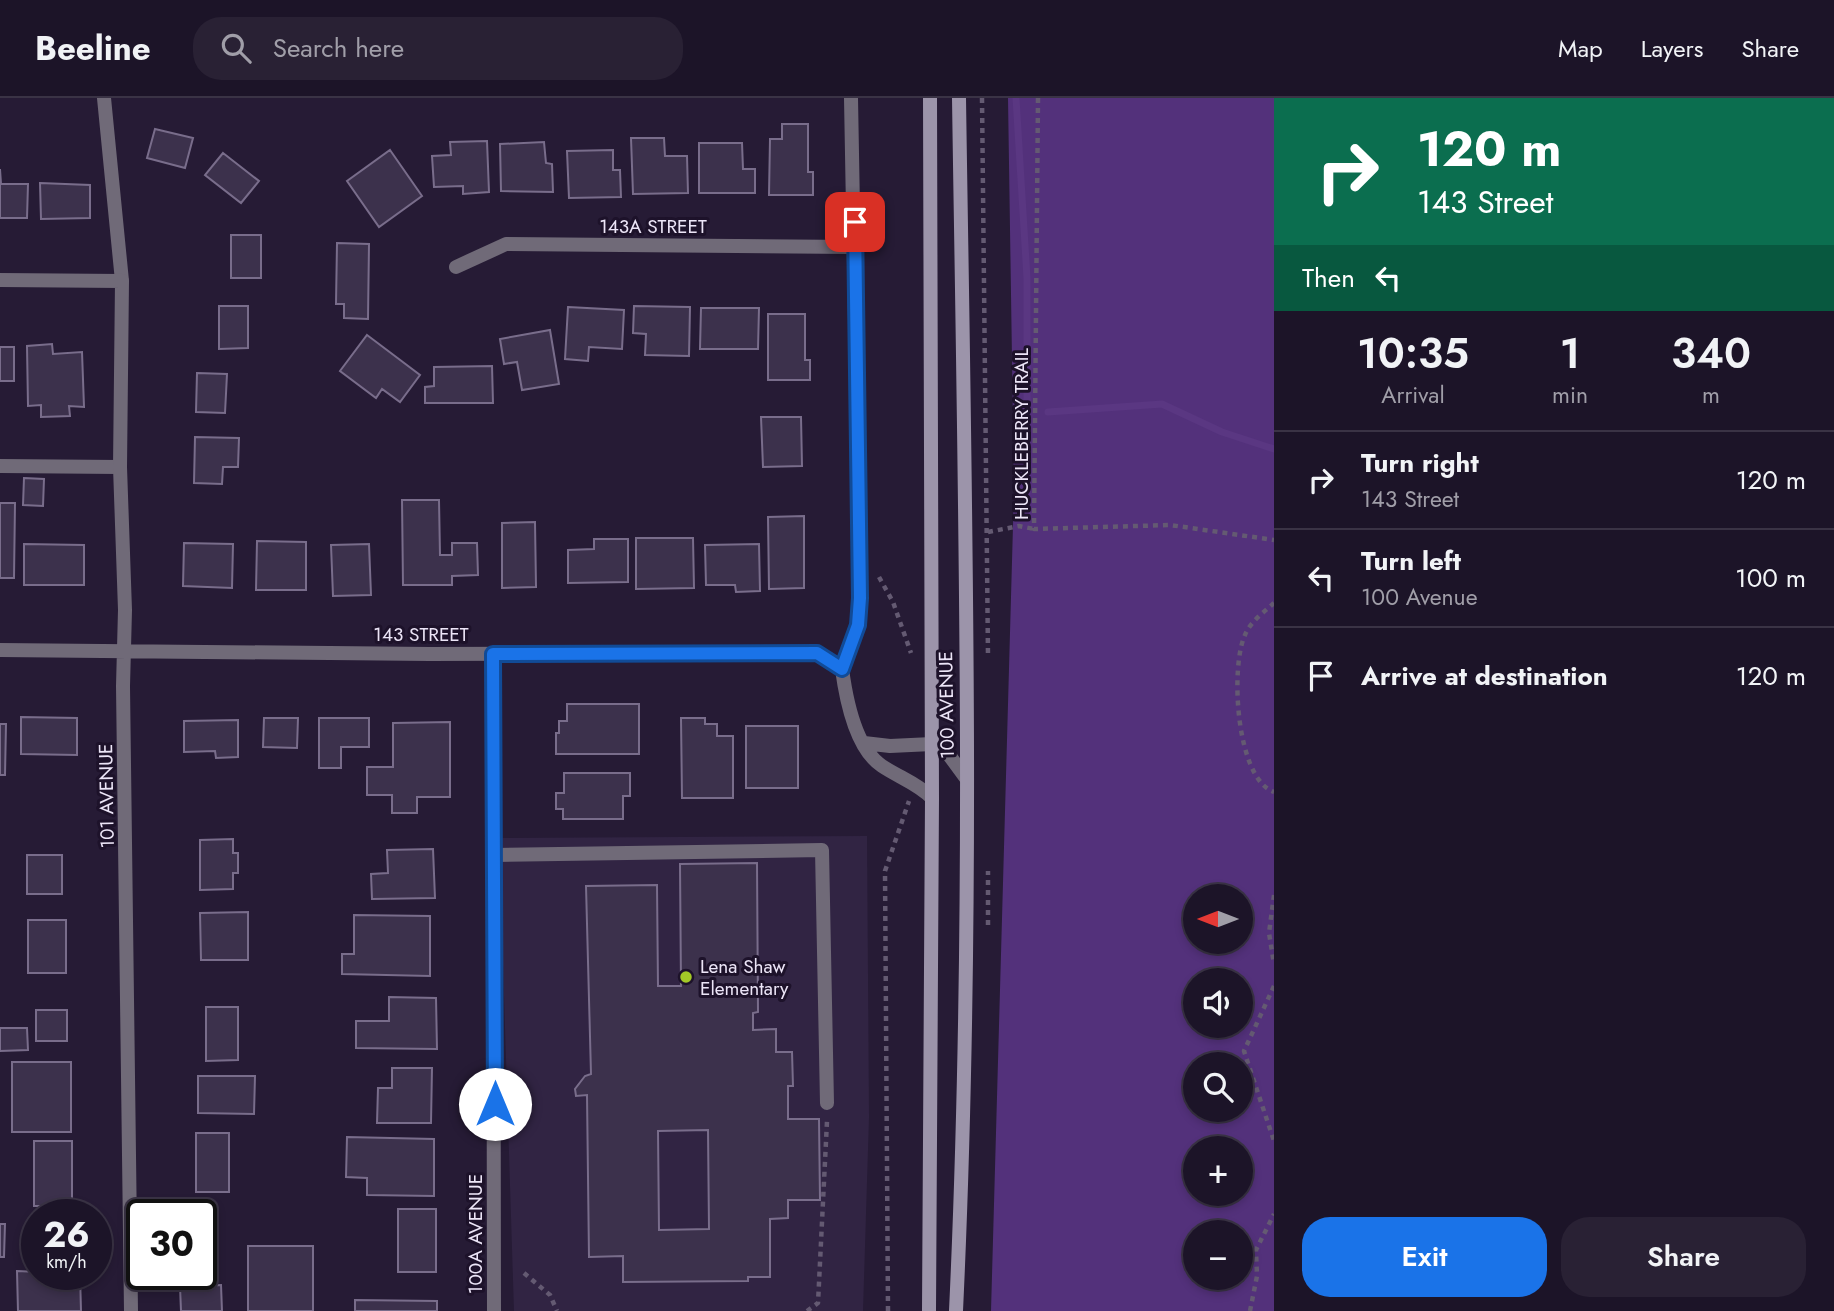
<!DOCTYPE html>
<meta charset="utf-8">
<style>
:root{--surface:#1c1428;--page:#292134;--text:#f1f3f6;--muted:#a09ea8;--line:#3a3345;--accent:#1a73e8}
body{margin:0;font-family:Jost,sans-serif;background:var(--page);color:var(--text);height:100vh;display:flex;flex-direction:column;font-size:26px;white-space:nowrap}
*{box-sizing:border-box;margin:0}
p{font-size:23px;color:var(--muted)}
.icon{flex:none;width:38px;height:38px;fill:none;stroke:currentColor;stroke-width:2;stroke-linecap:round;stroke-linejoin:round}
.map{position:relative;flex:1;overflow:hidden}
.drawer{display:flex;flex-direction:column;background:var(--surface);width:560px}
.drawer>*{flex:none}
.top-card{background:#0b6e4f;color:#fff;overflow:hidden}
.needle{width:46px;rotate:270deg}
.tools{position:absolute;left:1183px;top:786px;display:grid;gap:14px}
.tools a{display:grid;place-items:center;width:70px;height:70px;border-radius:50%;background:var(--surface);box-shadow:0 4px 10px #0003,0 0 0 2px var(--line);font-size:35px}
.speed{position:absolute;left:21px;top:1101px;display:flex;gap:14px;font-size:35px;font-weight:700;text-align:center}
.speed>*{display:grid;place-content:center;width:91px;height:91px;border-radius:50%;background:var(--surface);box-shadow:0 4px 10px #0003,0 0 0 2px var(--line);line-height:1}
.speed small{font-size:18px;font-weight:400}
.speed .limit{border:4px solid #111;border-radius:10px;background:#fff;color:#111}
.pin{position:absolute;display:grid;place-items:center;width:60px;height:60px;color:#fff;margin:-30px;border-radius:14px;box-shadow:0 4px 10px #0006}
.me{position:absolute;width:77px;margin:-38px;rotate:0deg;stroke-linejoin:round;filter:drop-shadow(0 0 5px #0008)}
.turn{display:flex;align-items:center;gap:24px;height:147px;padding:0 28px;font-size:32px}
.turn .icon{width:91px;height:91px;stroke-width:2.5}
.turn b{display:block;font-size:49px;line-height:60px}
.then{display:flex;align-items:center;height:66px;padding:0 28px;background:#0003;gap:14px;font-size:26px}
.eta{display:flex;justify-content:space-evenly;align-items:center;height:119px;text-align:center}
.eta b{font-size:42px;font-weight:600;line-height:49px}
.button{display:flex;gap:14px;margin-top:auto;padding:14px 28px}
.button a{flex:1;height:80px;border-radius:28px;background:var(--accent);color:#fff;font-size:28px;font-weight:600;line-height:80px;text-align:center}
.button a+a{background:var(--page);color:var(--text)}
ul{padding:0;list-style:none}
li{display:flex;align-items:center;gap:21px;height:98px;padding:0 28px;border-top:2px solid var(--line)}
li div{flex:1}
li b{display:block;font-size:26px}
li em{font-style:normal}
header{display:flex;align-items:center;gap:42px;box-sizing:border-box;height:98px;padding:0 35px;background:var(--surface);border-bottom:2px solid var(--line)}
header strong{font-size:33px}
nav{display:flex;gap:38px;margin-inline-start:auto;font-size:24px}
.search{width:490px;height:63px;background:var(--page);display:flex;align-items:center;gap:18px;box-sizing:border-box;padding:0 24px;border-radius:28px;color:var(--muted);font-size:26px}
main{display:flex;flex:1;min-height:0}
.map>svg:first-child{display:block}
.built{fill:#312443}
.forest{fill:#53317b;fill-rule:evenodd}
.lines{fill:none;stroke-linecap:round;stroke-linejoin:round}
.stream{stroke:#5a3782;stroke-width:7}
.building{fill:#3c314c;stroke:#796d8b;stroke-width:2;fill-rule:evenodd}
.path{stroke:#645a72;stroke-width:4.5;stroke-dasharray:5 5;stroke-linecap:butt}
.lane{stroke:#706a78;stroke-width:14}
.street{stroke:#706a78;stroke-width:14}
.secondary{stroke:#9c94aa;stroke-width:14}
.route-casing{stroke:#114b97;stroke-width:18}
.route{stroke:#1a73e8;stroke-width:12}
.poi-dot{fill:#a3c927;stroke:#1d122a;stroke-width:2.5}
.labels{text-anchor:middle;stroke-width:6;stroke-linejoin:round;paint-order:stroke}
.street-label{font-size:19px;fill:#ece5f7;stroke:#1d122a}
.poi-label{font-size:19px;fill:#ece5f7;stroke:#1d122a;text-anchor:start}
</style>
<header>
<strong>Beeline</strong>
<div class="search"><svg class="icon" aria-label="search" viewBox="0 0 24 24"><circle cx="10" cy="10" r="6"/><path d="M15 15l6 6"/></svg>Search here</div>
<nav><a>Map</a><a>Layers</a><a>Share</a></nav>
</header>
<main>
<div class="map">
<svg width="1274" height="1213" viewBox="0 0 1274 1213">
<rect width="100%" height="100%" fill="#261b35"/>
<!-- built -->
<path class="built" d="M867,738l2,281 -6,194h-349l-15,-473z"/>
<!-- forest -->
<path class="forest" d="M1008,0h266v1213h-283l23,-821zM1195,798h46v46h-46zM1195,882h46v46h-46zM1195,966h46v46h-46zM1195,1050h46v46h-46zM1195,1134h46v46h-46z"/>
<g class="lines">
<!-- stream -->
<path class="stream" d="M1016,0l11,180v215
M1048,314l114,-8 60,28 52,17"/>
</g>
<!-- building -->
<path class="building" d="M782,26h26v48h5v23h-44l1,-56h12z
M155,31l38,9 -8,30 -38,-10z
M631,40h33l1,18h22l1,37 -55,1z
M487,43l2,51 -26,2v-8l-29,1 -2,-31 19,-1 -1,-13z
M544,44l2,21 6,1 1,28 -52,-1 -1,-47z
M699,45h43l1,26h12v24h-56z
M390,52l32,46 -43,31 -32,-46z
M613,52v20h7l1,27 -52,1 -2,-47z
M223,55l36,28 -18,22 -36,-28z
M0,71l1,15h27l-1,34h-27z
M40,85l50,2v33l-49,1z
M231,137h30v43h-30z
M337,145l32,1 -1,75 -24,-1v-14h-8z
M219,208h29v42l-29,1z
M634,208l56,1 -1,49 -44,-1 1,-21 -13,-1z
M568,209l56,3 -2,39 -33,-2 -1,14 -23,-2z
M701,210h58l-1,41h-58z
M768,216h37v46h5v20h-42z
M550,232l9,54 -37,6 -5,-28 -13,2 -4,-25z
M367,237l53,40 -20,27 -18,-13 -6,9 -36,-27z
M52,246l1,10 29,-2 2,55 -15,-1 1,10 -29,1v-12l-13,1 -1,-60z
M0,249h14v34h-14z
M492,268l1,37h-68v-16l9,-1v-19z
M197,275l30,1 -2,39 -29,-1z
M761,319h40l1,49 -39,1z
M195,339l44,1 -1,29h-15l-1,17 -28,-1z
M24,380l20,1 -1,27 -20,-1z
M402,402h37l1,55h12v-12h25l1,32 -26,1v9h-49z
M0,405h15l-1,75h-14z
M804,418v72l-35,1 -1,-72z
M535,424l1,65 -34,1v-65z
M636,440h57l1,50 -58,1z
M594,441h34v43l-60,1v-33l26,-1z
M257,443l49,1v48h-50z
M184,445l49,1 -1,44 -49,-2z
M24,446l60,1v40h-60z
M369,446l2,51 -38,1 -2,-51z
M759,446l1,47 -24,1 -1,-7h-29l-1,-40z
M567,606h72v50h-83v-21h3v-12h8z
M21,619l56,1v37l-56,-1z
M264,620h34l-1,30 -34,-1z
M319,620h50v29h-28v21h-22z
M681,620h24v6h12v12h16v62h-51z
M238,622v37l-22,1 -1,-7 -31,1v-31z
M450,624v75h-33v16h-25v-18h-25v-28h26v-44z
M0,626h6l-1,51h-5z
M746,628h52v62h-52z
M564,675h66v23h-7v23h-60v-10h-7v-16h8z
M233,741v14h5v20h-5v16l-33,1v-50z
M433,751l2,49 -63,1 -1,-25 17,-1 -1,-23z
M27,757h35v39h-35z
M757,765l1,149 -5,1v17l23,-1v23h16l1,34h-5v33h31l1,81h-32v18l-18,1v58h-22v4l-125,1v-26l-34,1 -2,-162 -11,1 -1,-7 10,-13 6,-2 -5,-188 71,-1 1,101h23l-1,-122zM708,1032l1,99 -50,1 -1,-99z
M248,814v48h-47l-1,-47z
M354,817l76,1v60l-88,-2v-20h12z
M28,822h38v53h-38z
M389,899l47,1 1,51 -81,-1v-27h33z
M206,909h32v53l-32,1z
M36,912h31v31h-31z
M0,930h27l1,22 -28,1z
M12,964h59v70h-59z
M392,970h40l-1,55h-54l1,-35h14z
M198,978h57l-1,38 -56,-1z
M196,1035h33v59h-33z
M347,1039l87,2v57l-67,-1v-17l-21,-1z
M34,1043h38v65h-38z
M398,1111h38v63h-38z
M0,1126h5l-1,33h-4z
M248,1148h65v65h-65z
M17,1173l63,3 1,37h-63z
M221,1187l1,26h-41l-1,-25z
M355,1202l82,1v10h-82z"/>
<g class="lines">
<!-- path -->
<path class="path" d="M982,0l6,558
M1038,0l-4,431 136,-4 104,15
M988,434l31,-6 15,3
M879,479l14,25 18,51
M1274,505c-10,9 -24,19 -29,32 -15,32 -9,144 29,157
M1274,797l-5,38 5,31
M988,827v-54
M1274,888l-30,65 30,90
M524,1175l26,22 7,16
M807,1213l11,-8 9,-182
M888,1213l-3,-440 24,-70
M1250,1213l7,-35 -1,-26 18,-36"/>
<!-- lane -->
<path class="lane" d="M104,0l18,183
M0,368l120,1
M495,757l327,-5 5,253"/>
<!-- street -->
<path class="street" d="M456,169l50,-23 349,3
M0,182l122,1 -2,186 5,143 -2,76 8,625
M0,552l430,4 387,-1 25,16c4,30 13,79 40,97 18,12 35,17 50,32
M493,556l1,657
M842,571l15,-44 3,-27 -9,-500
M864,645l26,3 42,-2 17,11 17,23"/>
<!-- secondary -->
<path class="secondary" d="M929,1213l3,-513 -2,-700
M956,1213c19,-404 9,-809 3,-1213"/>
</g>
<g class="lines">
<defs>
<path id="route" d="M495,1006l-2,-450 324,-1 25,16 16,-44 2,-27 -5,-376"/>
</defs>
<!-- route casing -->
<use href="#route" class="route-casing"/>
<!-- route -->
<use href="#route" class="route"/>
</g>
<!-- markers -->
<circle class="poi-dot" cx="686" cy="879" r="7"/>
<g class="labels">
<!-- street labels -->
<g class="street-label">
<text x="653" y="135">143A STREET</text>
<text transform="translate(1021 336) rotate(-90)" y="7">HUCKLEBERRY TRAIL</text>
<text x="421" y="543">143 STREET</text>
<text transform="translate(946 607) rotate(-91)" y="7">100 AVENUE</text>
<text transform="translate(106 698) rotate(-91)" y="7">101 AVENUE</text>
<text transform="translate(475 1136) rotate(-90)" y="7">100A AVENUE</text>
</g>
<!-- poi labels -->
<g class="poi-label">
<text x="700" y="875">Lena Shaw<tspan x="700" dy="22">Elementary</tspan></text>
</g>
</g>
</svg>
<div class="tools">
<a><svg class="needle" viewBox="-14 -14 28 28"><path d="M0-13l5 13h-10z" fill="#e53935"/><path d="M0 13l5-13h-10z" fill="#a09ea8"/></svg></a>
<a><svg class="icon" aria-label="sound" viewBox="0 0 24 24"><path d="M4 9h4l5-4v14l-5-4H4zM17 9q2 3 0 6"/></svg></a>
<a><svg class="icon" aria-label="search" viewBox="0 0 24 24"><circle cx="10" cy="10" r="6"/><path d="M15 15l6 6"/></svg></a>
<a>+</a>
<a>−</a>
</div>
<div class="speed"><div>26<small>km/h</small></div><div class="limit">30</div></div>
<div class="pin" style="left:855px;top:124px;background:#d93025"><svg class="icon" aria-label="arrive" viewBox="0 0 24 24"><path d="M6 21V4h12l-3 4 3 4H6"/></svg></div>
<svg class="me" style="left:495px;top:1006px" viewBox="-20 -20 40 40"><circle r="19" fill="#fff"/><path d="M0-13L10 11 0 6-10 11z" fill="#1a73e8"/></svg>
</div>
<section class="drawer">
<div class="top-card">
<div class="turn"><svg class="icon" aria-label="right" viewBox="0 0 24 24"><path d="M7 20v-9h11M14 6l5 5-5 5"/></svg><div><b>120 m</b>143 Street</div></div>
<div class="then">Then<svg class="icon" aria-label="left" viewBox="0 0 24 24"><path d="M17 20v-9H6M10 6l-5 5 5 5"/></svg></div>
</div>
<div class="eta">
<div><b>10:35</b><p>Arrival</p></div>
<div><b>1</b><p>min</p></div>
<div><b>340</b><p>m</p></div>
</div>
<ul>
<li><svg class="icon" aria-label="right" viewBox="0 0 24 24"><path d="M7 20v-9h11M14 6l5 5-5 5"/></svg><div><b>Turn right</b><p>143 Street</p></div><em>120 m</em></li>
<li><svg class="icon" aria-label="left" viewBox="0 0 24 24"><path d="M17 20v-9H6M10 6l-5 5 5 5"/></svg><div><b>Turn left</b><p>100 Avenue</p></div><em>100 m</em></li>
<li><svg class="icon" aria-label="arrive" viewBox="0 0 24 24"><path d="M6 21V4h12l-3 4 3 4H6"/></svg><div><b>Arrive at destination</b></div><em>120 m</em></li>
</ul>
<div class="button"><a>Exit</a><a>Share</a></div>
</section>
</main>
